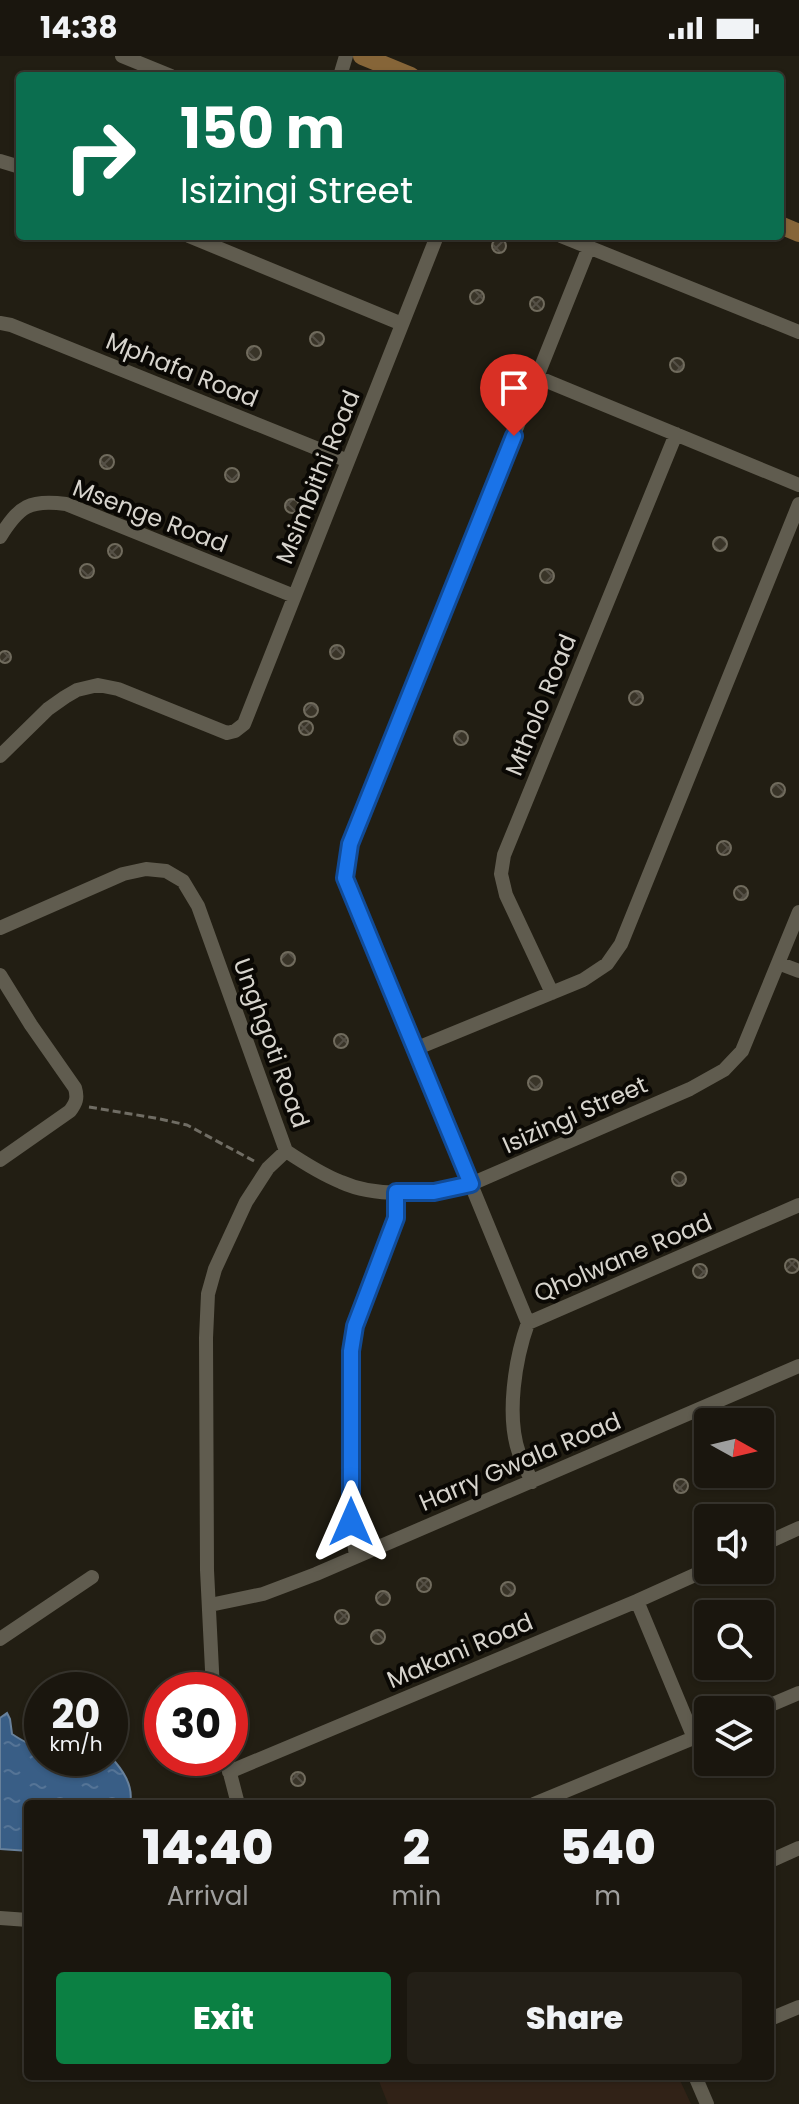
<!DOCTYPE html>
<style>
:root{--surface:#1a160e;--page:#231f17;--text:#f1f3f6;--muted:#9f9f9e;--line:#38352e;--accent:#0b8043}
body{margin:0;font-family:Poppins,sans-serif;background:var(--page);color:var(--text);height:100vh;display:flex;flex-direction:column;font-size:30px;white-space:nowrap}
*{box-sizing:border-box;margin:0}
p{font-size:26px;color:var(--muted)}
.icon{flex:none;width:44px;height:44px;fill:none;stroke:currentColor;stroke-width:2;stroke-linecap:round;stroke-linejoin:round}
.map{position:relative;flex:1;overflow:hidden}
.details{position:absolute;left:24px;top:1744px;width:750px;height:280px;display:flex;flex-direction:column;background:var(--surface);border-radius:8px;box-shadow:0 2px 6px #0004,0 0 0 2px var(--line)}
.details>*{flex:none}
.guide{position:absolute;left:16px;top:16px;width:768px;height:168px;border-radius:8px;box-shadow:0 2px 6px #0004,0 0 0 2px var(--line);background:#0b6e4f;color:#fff;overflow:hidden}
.needle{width:52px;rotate:98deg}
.buttons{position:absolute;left:694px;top:1352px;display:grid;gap:16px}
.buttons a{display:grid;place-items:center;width:80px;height:80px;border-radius:8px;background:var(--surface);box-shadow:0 2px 6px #0004,0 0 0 2px var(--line);font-size:40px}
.speed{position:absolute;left:24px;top:1616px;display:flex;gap:16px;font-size:40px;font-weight:700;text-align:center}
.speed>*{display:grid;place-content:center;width:104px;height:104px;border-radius:50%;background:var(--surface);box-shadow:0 2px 6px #0004,0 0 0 2px var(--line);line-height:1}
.speed small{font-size:20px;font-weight:400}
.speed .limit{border:12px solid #d22;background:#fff;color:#111}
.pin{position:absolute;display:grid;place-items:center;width:68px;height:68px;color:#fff;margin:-82px -34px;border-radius:50% 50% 50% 0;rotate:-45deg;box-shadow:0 0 8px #0007}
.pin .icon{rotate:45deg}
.me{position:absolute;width:88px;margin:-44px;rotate:0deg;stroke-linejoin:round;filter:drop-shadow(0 0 6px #0008)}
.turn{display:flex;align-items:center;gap:28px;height:168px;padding:0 32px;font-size:36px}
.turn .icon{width:104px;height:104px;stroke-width:2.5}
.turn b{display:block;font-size:56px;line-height:68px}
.eta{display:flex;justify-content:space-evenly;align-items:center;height:136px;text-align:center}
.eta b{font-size:48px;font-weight:800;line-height:56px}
.button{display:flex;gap:16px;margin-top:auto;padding:16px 32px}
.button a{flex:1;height:92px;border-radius:8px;background:var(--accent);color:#fff;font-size:32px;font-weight:800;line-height:92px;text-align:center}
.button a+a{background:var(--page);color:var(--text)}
.status{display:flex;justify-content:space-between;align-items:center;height:56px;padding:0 40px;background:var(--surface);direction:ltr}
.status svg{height:22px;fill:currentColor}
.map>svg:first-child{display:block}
.education{fill:#312217}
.water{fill:url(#water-ripples);stroke:#68819b;stroke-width:2}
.building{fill:url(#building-cross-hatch);stroke:#706b5d;stroke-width:2}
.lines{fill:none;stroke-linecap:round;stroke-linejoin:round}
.path{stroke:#706d64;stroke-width:3;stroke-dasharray:8 4;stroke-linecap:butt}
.street{stroke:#605c4f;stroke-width:14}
.secondary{stroke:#866538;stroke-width:18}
.route-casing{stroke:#114b97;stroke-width:20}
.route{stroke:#1a73e8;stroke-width:14}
.labels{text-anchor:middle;stroke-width:8;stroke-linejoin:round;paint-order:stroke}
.street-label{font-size:24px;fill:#d7d4cd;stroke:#0a0804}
</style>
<div class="status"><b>14:38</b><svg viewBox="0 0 49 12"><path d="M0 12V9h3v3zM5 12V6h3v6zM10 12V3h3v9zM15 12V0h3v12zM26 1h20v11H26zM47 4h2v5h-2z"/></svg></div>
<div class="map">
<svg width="799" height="2048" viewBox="0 0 799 2048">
<defs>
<pattern id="water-ripples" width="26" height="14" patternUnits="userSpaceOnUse" patternTransform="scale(2)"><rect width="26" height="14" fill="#395e86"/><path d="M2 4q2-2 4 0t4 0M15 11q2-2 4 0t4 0" fill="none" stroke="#557496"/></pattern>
<pattern id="building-cross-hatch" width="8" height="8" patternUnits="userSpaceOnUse" patternTransform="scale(2)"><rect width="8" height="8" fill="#393428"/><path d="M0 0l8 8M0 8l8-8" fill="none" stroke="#555046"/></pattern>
</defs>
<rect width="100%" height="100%" fill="#221e13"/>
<!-- education -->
<path class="education" d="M377,2020h301l13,28h-303z"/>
<!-- water -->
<path class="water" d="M7,1657l3,6 2,15c9,6 18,12 30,10v14h68v-2c12,13 24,29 20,48h-102v47l-28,-2v-131z"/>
<!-- building -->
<path class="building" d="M492 190a7 7 0 1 1 14 0a7 7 0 1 1-14 0Z
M470 241a7 7 0 1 1 14 0a7 7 0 1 1-14 0Z
M530 248a7 7 0 1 1 14 0a7 7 0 1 1-14 0Z
M310 283a7 7 0 1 1 14 0a7 7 0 1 1-14 0Z
M247 297a7 7 0 1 1 14 0a7 7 0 1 1-14 0Z
M670 309a7 7 0 1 1 14 0a7 7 0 1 1-14 0Z
M100 406a7 7 0 1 1 14 0a7 7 0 1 1-14 0Z
M225 419a7 7 0 1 1 14 0a7 7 0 1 1-14 0Z
M285 450a7 7 0 1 1 14 0a7 7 0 1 1-14 0Z
M713 488a7 7 0 1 1 14 0a7 7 0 1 1-14 0Z
M108 495a7 7 0 1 1 14 0a7 7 0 1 1-14 0Z
M80 515a7 7 0 1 1 14 0a7 7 0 1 1-14 0Z
M540 520a7 7 0 1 1 14 0a7 7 0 1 1-14 0Z
M330 596a7 7 0 1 1 14 0a7 7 0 1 1-14 0Z
M-1 601a6 6 0 1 1 12 0a6 6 0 1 1-12 0Z
M629 642a7 7 0 1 1 14 0a7 7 0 1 1-14 0Z
M304 654a7 7 0 1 1 14 0a7 7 0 1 1-14 0Z
M299 672a7 7 0 1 1 14 0a7 7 0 1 1-14 0Z
M454 682a7 7 0 1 1 14 0a7 7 0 1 1-14 0Z
M771 734a7 7 0 1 1 14 0a7 7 0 1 1-14 0Z
M717 792a7 7 0 1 1 14 0a7 7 0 1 1-14 0Z
M734 837a7 7 0 1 1 14 0a7 7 0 1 1-14 0Z
M281 903a7 7 0 1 1 14 0a7 7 0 1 1-14 0Z
M334 985a7 7 0 1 1 14 0a7 7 0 1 1-14 0Z
M528 1027a7 7 0 1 1 14 0a7 7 0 1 1-14 0Z
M672 1123a7 7 0 1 1 14 0a7 7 0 1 1-14 0Z
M785 1210a7 7 0 1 1 14 0a7 7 0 1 1-14 0Z
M693 1215a7 7 0 1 1 14 0a7 7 0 1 1-14 0Z
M674 1430a7 7 0 1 1 14 0a7 7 0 1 1-14 0Z
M417 1529a7 7 0 1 1 14 0a7 7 0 1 1-14 0Z
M501 1533a7 7 0 1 1 14 0a7 7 0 1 1-14 0Z
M376 1542a7 7 0 1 1 14 0a7 7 0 1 1-14 0Z
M335 1561a7 7 0 1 1 14 0a7 7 0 1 1-14 0Z
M371 1581a7 7 0 1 1 14 0a7 7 0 1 1-14 0Z
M291 1723a7 7 0 1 1 14 0a7 7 0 1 1-14 0Z"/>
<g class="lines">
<!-- path -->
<path class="path" d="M89,1051l66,11 32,7 67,36"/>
<!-- street -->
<path class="street" d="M122,0l49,20
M340,20l6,-20
M0,105l20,6
M189,180l213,88
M561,180l238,96
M0,267l11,2 337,136
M537,321l262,108
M0,481c19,-31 30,-38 66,-33l228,92
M0,700l48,-47 17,-12 12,-7 21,-5 20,4 109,44 8,-2 9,-7 193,-488
M0,872l123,-54 23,-5 20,2 17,10 15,25 88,245
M778,907l21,8
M0,919l31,50 44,63c3,10 1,15 -5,23l-70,49
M552,937l-46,-98 -5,-21 3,-19 172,-421
M415,993l168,-69 24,-16 14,-20 178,-440
M286,1095c18,12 35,23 55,31 40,18 89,10 130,2l219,-95 34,-19 18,-19 57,-139
M528,1267l-183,-445 5,-34 239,-597
M532,1426c-4,-9 -9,-19 -13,-29 -13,-37 -4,-94 9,-130l271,-118
M760,1490l39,-18
M356,1500l-5,-34v-171l4,-25 41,-108v-26
M637,1545l57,137
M210,1549l53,-11 53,-20 483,-208
M0,1583l92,-62
M213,1634l-6,-120 -1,-232 2,-44 7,-25 31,-67 22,-34 18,-17
M759,1654l40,-17
M226,1702l12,46
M229,1716l408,-171 71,-32
M534,1748l174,-72
M770,1805l29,-13
M0,1862l28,2
M770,1963l29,-12
M695,2020l12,28"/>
<!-- secondary -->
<path class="secondary" d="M362,0l49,20
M780,169l19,8"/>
</g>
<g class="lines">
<defs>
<path id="route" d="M351,1466v-171l4,-25 41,-108v-26h38l37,-8 -126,-306 5,-34 164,-408"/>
</defs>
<!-- route casing -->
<use href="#route" class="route-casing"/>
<!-- route -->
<use href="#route" class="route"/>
</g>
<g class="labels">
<!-- street labels -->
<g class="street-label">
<text transform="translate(182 314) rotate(22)" y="8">Mphafa Road</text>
<text transform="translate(318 421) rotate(-68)" y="8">Msimbithi Road</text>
<text transform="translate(150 460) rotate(21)" y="8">Msenge Road</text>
<text transform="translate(541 649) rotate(-68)" y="8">Mtholo Road</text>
<text transform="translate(271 987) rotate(70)" y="8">Unghgoti Road</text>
<text transform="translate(575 1059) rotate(-24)" y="8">Isizingi Street</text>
<text transform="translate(623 1202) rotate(-23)" y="8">Qholwane Road</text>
<text transform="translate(520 1406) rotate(-23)" y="8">Harry Gwala Road</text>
<text transform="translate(460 1595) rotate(-23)" y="8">Makani Road</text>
</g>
</g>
</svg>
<div class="buttons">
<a><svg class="needle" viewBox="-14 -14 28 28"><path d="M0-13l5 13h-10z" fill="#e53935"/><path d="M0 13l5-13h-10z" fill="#9f9f9e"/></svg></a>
<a><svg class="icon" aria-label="sound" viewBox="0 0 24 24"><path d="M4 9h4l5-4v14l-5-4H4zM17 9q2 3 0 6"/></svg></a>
<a><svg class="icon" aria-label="search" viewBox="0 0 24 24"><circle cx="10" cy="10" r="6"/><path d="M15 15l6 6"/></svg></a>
<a><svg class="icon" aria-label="layers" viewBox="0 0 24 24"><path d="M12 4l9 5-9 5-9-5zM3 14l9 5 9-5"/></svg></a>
</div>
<div class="speed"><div>20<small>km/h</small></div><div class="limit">30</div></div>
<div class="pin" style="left:514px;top:380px;background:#d93025"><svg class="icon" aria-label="arrive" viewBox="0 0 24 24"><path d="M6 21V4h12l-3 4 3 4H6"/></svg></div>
<svg class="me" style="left:351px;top:1466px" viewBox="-20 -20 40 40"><path d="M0-17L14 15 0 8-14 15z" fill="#1a73e8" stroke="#fff" stroke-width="4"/></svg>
<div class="guide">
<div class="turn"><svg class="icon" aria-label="right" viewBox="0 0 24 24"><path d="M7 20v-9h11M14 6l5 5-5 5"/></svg><div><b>150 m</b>Isizingi Street</div></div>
</div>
<section class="details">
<div class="eta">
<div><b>14:40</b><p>Arrival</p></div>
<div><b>2</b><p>min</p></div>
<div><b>540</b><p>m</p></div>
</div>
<div class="button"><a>Exit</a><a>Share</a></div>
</section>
</div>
